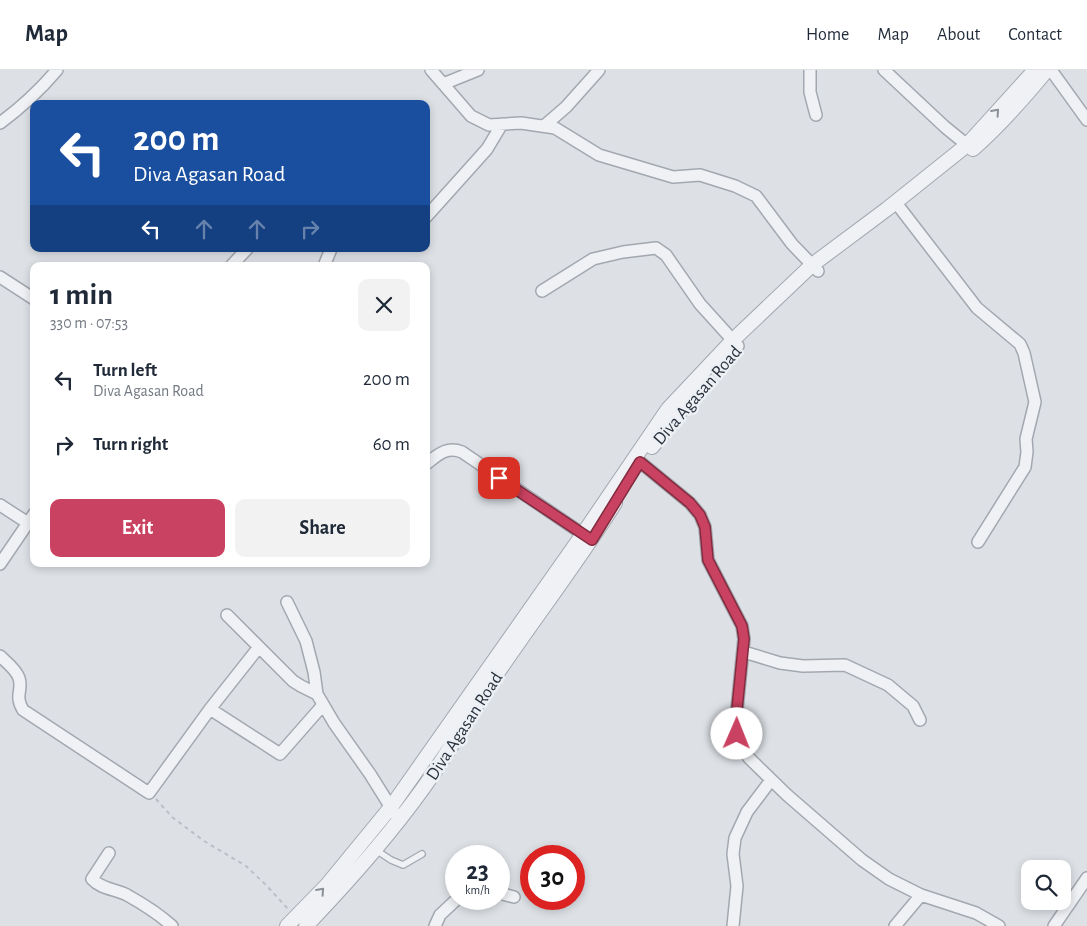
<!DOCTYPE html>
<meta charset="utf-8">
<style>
:root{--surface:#fff;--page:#f2f2f3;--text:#1f2937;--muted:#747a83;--line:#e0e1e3;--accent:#ca4261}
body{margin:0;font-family:"Alegreya Sans",sans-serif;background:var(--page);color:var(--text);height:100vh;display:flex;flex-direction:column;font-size:19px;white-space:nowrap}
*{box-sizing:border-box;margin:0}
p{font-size:16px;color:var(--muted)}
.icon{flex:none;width:28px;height:28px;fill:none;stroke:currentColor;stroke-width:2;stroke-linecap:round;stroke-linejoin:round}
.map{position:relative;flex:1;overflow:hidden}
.drawer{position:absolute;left:30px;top:192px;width:400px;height:305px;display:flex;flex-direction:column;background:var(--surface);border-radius:10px;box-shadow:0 2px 8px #0003}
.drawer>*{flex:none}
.guide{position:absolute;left:30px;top:30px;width:400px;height:152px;border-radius:10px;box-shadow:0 2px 8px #0003;background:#1a4fa0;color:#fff;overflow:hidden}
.controls{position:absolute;left:1021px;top:790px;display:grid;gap:10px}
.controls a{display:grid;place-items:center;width:50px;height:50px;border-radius:10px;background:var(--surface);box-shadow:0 2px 8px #0003;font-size:25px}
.speed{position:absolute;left:445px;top:775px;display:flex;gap:10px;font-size:25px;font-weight:700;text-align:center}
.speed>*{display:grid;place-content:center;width:65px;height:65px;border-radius:50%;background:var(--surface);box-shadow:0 2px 8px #0003;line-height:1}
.speed small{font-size:12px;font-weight:400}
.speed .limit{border:8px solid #d22;background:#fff;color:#111}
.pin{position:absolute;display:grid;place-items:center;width:42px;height:42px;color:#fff;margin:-21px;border-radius:10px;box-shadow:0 2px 8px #0006}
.me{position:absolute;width:55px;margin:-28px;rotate:1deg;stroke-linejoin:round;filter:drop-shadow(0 0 4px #0008)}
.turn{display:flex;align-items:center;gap:18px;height:105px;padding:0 20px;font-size:22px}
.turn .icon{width:65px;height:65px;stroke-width:2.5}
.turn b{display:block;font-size:35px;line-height:42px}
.lanes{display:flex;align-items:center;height:48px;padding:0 20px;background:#0003;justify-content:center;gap:25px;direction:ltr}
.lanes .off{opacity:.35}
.round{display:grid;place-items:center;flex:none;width:52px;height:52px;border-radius:10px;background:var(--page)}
.overview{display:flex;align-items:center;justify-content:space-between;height:85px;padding:0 20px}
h1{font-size:30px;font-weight:700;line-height:38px}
.action{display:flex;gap:10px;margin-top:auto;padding:10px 20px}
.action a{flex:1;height:58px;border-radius:10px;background:var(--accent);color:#fff;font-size:20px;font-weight:700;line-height:58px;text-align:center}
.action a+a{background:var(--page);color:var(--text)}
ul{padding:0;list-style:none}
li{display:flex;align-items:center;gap:15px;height:65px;padding:0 20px}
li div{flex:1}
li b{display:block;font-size:19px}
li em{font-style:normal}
header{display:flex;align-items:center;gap:30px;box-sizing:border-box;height:70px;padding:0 25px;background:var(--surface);border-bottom:1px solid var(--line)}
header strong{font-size:24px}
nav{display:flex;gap:28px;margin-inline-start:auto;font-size:18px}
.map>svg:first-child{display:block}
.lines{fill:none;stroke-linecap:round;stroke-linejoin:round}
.service-casing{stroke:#a3a8b0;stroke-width:8}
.minor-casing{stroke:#a3a8b0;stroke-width:14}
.tertiary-casing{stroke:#a3a8b0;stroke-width:16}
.path{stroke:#bbbfc5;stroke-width:2;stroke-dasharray:4 4;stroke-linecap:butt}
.service{stroke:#eff1f5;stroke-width:5.5}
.minor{stroke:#eff1f5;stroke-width:11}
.tertiary{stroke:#eff1f5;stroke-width:14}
.oneway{stroke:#8b9098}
.route-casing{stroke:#832b3f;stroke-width:12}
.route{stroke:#ca4261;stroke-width:9}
.labels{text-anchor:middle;stroke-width:5;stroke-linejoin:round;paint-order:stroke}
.street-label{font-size:18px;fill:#27303c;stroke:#ecf0f4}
</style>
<header>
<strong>Map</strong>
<nav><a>Home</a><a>Map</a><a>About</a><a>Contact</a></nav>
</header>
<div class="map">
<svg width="1087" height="856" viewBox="0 0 1087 856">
<rect width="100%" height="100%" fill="#dde1e6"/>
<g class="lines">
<defs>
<path id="service" d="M376,780l15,10 12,5 19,-11"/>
<path id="minor" d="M431,0l40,46 18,9 32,-2 34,5 44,27 74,22 27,-2 35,11 21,10 36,48 26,27
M810,0v22l6,23
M884,0l61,57 27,22
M1051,0l36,50
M443,14l35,-14
M0,53c22,-16 40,-33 57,-53
M544,56l22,-19 33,-37
M900,138l77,100 43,36 4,9 11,49 -9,37 1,13 -2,15 -47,75
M426,147l61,-68 15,-25
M231,196l16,-17
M324,196l7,-17
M0,207l34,22
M542,221l51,-32 30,-7 33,-4 10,7 34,49 38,42
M640,392l50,41 10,12 5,12 3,33 34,66 2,13 -8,80 1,15 4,13 8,11 38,37 75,65 27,19 32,16 55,18 23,13
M426,394c12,-9 20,-18 36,-12l128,87
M0,435l28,18
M0,494l34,-50
M287,532l19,39 8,31 3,22 17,29 36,51 25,40
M227,545l66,66 8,5 16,8
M744,582l36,11 23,3 42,-1 43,20 25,21 7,14
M0,586c6,6 16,13 19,22 4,13 -5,17 4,32l126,83 61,-84 49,-62
M210,639l70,45 43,-49
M109,783l-17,26c9,10 23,10 35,16 16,9 31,18 45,31
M499,823l15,4
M435,856l5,-11 17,-16
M733,856l4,-40 -4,-32 2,-16 12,-26 24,-32
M895,856l26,-31
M1054,856l33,-48"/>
<path id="tertiary" d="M973,79c27,-24 51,-51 74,-79
M652,377l47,-59
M287,856l40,-41 64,-78 192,-273 85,-125 65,-69 79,-75 75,-56 80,-64 68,-75
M306,856c42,-44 83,-90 118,-139 25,-35 46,-73 70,-109 40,-59 83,-115 121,-175"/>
</defs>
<!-- service casing -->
<use href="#service" class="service-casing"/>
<!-- minor casing -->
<use href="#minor" class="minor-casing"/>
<!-- tertiary casing -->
<use href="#tertiary" class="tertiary-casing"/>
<!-- path -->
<path class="path" d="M156,729l16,18 32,24 42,25 21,20 21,23"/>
<!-- service -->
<use href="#service" class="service"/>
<!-- minor -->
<use href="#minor" class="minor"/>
<!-- tertiary -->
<use href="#tertiary" class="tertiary"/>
</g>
<!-- one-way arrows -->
<defs><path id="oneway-chevron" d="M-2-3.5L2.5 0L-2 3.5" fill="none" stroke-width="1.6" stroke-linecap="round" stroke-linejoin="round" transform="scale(1.25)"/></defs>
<g class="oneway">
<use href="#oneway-chevron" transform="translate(996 42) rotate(-48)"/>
<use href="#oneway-chevron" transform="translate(321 821) rotate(-48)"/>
</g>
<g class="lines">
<defs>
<path id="route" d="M499,408l93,62 48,-78 50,41 10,12 5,12 3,33 34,66 2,13 -8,80 1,15"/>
</defs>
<!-- route casing -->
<use href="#route" class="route-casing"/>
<!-- route -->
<use href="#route" class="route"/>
</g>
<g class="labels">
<!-- street labels -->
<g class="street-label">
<text transform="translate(697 325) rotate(-49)" y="6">Diva Agasan Road</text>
<text transform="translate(464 656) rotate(-57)" y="6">Diva Agasan Road</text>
</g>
</g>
</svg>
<div class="controls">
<a><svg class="icon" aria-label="search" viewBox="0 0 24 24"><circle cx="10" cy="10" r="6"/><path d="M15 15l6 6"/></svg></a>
</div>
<div class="speed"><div>23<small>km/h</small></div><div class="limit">30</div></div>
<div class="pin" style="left:499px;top:408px;background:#d93025"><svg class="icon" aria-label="arrive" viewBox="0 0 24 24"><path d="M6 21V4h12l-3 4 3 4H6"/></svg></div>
<svg class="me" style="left:737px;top:664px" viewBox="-20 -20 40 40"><circle r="19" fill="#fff"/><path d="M0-13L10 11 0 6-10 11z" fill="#ca4261"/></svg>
<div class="guide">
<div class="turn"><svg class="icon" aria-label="left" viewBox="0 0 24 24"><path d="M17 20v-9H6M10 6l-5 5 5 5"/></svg><div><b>200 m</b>Diva Agasan Road</div></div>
<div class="lanes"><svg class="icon" aria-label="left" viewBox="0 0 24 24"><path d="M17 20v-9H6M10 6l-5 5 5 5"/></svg><svg class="icon off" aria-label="ahead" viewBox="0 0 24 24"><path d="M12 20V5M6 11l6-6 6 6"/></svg><svg class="icon off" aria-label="ahead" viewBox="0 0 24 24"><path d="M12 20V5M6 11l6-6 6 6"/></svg><svg class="icon off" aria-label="right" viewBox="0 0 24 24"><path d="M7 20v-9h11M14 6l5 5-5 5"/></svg></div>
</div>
<section class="drawer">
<div class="overview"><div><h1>1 min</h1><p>330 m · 07:53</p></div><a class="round"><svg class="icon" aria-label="close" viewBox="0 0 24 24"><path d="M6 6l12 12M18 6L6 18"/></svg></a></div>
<ul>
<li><svg class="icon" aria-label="left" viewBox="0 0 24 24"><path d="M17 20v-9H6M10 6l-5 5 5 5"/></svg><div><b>Turn left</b><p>Diva Agasan Road</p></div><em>200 m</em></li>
<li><svg class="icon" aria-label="right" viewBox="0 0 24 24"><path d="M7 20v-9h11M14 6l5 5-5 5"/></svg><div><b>Turn right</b></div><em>60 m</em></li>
</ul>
<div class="action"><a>Exit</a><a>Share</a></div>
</section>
</div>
